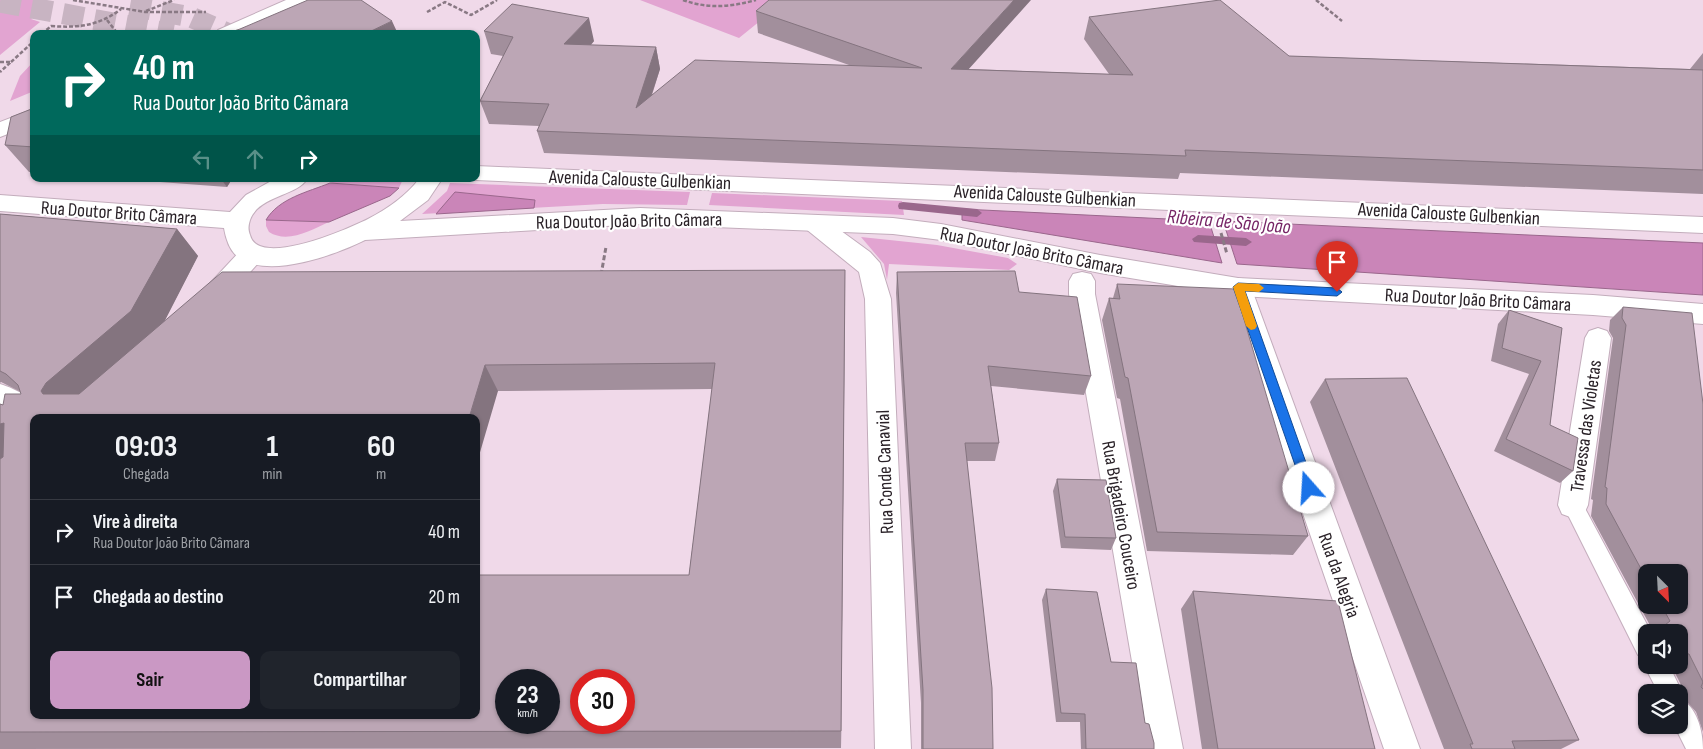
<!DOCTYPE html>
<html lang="pt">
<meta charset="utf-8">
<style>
:root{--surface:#171b24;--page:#20242c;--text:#f1f3f6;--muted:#9ea1a6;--line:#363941;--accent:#ca98c4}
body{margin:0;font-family:"Sofia Sans Condensed",sans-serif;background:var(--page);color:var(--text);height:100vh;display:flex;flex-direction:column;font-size:19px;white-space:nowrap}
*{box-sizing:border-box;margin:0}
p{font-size:16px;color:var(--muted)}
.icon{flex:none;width:28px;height:28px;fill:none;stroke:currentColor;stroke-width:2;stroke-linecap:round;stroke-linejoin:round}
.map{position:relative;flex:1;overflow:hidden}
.sheet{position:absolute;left:30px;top:414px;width:450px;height:305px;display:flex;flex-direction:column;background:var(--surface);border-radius:10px;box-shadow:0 1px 4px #0004}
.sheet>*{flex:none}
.banner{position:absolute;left:30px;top:30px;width:450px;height:152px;border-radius:10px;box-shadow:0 1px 4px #0004;background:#00695c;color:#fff;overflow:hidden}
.needle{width:32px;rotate:156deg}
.buttons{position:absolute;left:1638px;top:564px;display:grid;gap:10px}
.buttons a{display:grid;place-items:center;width:50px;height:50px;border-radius:10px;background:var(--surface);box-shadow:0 1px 4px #0004;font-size:25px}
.speed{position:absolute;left:495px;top:669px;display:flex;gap:10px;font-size:25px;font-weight:700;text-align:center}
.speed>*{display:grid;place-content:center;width:65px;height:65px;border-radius:50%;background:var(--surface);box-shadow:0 1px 4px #0004;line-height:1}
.speed small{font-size:12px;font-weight:400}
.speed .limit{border:8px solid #d22;background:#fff;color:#111}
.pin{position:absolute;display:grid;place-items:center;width:42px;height:42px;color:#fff;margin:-51px -21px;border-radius:50% 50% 50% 0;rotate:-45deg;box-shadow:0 0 5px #0007}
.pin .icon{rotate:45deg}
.me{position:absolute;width:55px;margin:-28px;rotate:341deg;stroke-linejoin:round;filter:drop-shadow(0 0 4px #0008)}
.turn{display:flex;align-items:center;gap:18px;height:105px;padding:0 20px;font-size:22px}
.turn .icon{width:65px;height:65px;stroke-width:2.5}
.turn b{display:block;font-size:35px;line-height:42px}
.lanes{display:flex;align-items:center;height:48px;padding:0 20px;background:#0003;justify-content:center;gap:25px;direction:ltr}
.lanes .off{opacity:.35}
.eta{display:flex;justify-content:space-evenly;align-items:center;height:85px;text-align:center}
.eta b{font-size:30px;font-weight:700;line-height:35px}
.cta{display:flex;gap:10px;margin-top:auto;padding:10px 20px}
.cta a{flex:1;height:58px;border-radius:10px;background:var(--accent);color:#111;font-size:20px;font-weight:700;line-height:58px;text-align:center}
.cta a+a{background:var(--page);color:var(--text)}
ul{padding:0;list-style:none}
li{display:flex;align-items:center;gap:15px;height:65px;padding:0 20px;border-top:1px solid var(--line)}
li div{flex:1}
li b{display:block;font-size:19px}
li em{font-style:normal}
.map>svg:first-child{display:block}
.green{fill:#e2a4d1}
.water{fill:#ca85b8;stroke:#9a678c}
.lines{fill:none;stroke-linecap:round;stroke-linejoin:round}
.stream{fill:#9a678c;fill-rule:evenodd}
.secondary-tunnel{stroke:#c8b4c2;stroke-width:21;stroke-dasharray:21 11;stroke-linecap:butt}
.lane-casing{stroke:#c3adbc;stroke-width:2}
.street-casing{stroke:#c3adbc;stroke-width:2}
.secondary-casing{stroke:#c3adbc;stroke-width:2}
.path-far1{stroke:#897984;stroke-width:2.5;stroke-dasharray:4 2;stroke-linecap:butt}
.path{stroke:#897984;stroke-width:3;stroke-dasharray:5 2.5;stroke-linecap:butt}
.lane{fill:#fff;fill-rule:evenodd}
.street{fill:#fff;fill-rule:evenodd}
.secondary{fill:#fff;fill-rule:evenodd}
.wall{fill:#a28f9c;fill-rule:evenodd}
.shaded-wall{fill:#84747f}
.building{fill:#bca6b5;stroke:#84747f;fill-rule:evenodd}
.route{fill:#1a73e8;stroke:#114b97}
.slow{fill:#f59e0b}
.labels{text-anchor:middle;stroke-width:4.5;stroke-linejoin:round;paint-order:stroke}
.street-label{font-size:19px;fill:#292127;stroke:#fff}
.water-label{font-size:20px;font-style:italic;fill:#762566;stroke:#fff}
</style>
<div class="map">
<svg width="1703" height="749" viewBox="0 0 1703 749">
<rect width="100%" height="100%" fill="#f0d9e9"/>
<!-- green -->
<path class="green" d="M0,0h43l9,6 -21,13 9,3 -40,33z
M640,0h146l-47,38z
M34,61v30l-24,10 10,-25z
M340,179h63l-4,9 -69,-5z
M450,183l240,9 -3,13 -84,-1 -181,10 25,-23z
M712,193l190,8 2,14 -195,-10z
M266,220l63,2c-18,8 -41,22 -60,10l-3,-6z
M861,237l76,8 71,13 9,6 -8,6 -120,-6 -2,16 -3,-16z"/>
<!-- water -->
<path class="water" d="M330,183l69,5 -9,8 -61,26 -63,-2c13,-22 42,-28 64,-37z
M455,192l80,8 -1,8 -98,6z
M962,209l247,12 13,42 -260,-43z
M1223,221l480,22v52l-466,-31z"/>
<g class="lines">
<!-- stream -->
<path class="stream" d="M903,202l74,7 5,4 -5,4 -78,-8 -1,-3 1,-3z
M1198,235l48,3 6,4 -6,4 -52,-4 -2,-3z"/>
<!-- secondary-tunnel -->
<path class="secondary-tunnel" d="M0,2l173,32
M130,6l61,11 38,17"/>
<defs>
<path id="lane" d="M1573,496l7,3 71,133h-5v26l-8,-3 -75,-150 3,-6z
M1646,660v5h23l13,27 -3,6c18,8 24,33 24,51h-17l-12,-24h5v-33h-21l-14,-27z"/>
<path id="street" d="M814,215l8,2 48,35 10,11 11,36 20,450h-36l-10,-450 -6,-27 -53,-43 -4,-6 4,-6z
M251,246l9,3 3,6 -3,6 -41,46 -9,3 -9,-3 -4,-7 4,-7 41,-44z
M1082,272l9,2 4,7v13l88,455h-36l-78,-455v-13l4,-7z
M1238,278l9,2 4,7 169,462h-36l-159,-462 4,-7z
M1598,328l9,3 4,7 -23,167 -4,9 -11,4 -11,-4 -4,-9 27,-167 4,-7z
M0,384c16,5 42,18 50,34h-16v11l-34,-20z"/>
<path id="secondary" d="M286,0h25l-2,4 -67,30h-27l3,-4z
M34,109v15l-34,13v-15z
M476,166l1227,51v16l-1227,-53 -6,-1h6z
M275,179h32c-10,17 -49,17 -57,41 -2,6 -2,10 0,15 8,34 100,-7 118,-16 19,-10 38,-23 51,-40h23l-14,21 -28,21 240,-13 253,10 48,6 159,31 138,23 355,17 110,9v20l-110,-9 -355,-19 -138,-23 -159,-33 -48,-6 -253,-10 -275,16c-30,15 -91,37 -122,20 -12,-5 -17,-20 -19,-32l-224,-17v-16l230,17 16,-17z"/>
</defs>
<!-- lane casing -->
<use href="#lane" class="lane-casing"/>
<!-- street casing -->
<use href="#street" class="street-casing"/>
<!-- secondary casing -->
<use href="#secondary" class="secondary-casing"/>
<!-- path-far1 -->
<path class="path-far1" d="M73,0l72,12h61
M683,0c25,9 48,7 73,0
M1316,0l26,21
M146,11l28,-11
M427,12l18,-10 26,13 26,-15
M107,20l11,14
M42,34l9,-8c27,2 48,0 70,-17
M0,62h11l-11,10
M11,62l23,-21"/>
<!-- path -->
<path class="path" d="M1221,233l6,21
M601,275l5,-28"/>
<!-- lane -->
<use href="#lane" class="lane"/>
<!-- street -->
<use href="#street" class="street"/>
<!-- secondary -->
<use href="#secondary" class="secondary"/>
</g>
<!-- wall -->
<path class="wall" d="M756,11l213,58 140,5 -25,-35 5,-22 200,39 401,13 13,-16v141l-523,-21 -2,6 -634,-26 -7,-22 2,-5 -50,-2 -9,-23 23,-45 -12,-2 -7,-23 110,10 -3,4 65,2 4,22 -8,26 197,-30 -91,-32z
M34,108v64h-5l-24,-27z
M120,179h134l-2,2 -20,-2 -5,8z
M0,214l177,15 21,27 -34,65 681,-51 -4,478 -841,1v-345l3,1 18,-11v-2l-20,-10 -1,1zM712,389l-23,186 -655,140 464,-324z
M897,272l194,104 -7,19 -93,-9 8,57 -4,18h-28l26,288h-72v-46l-25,-410z
M1117,284l191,252 -15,19 -146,-4 -27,-152 -3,-1 -15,-78 7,-22h4z
M1623,307l80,97v328l-7,-20 -14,-16 2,-5 -13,-26h8v-33h-28l2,-1 -62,-115 2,-16 -2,-1 22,-161 -4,-7 1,-11zM1646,572l33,33h-33z
M1509,310l53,18 -12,97 23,46 -13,12 -66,-32 35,-77 -38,-13 7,-37z
M1325,379l254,361 -18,9h-117l-134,-347z
M1057,479l59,59 -5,12 -50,-2 -8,-57z
M1046,589l99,134 9,26h-73l-1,-27h-24l-14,-122z
M1193,591l182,158h-173l-21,-140z"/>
<!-- shaded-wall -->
<path class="shaded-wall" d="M1014,0h17l-82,91 2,-22z
M589,18l5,23 -23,26 -7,-23z
M392,21l6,13h-33z
M656,47l4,22 -20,61 -4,-22z
M221,179h11l-5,8z
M177,229l21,27 -42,82 -81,71 -32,-15 -2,-3 5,-8z
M845,270v27l-4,451v-17z
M485,365l13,26 -22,75v-48h-7z
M4,423l30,24 -34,25v-48z"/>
<!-- building -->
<path class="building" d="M308,0h53l31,21 -27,13h-41l-1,-1 -2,1h-96l15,-5z
M769,0h245l-63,69 182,6 -44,-58 131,-17 69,56 414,14v100l-518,-20 1,6 -649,-25 12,-27 -69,-3 33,-64 -29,-6 28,-27 77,14 -25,26 92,3 -20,61 59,-48 227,8 -166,-57z
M34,108v39l-29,-2 6,-28z
M0,214l177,15 -46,82 -85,72 -5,8 2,3h36l143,-122 623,-2 -4,461 -841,1v-273l3,-2 1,-34 -4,1v-20l3,1 2,-11h16l-3,-9 -12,-11 -6,-3zM715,363l-26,212h-213v140h-442v-297h435l16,-53zM506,680h43v42h-43zM581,680h43v42h-43z
M1015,271l4,21 58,5 14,79 -103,-10 11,77h-34l27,245 1,61h-70v-59l-26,-418z
M1117,284l118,5 73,247 -151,-4 -29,-154 -3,-1 -16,-79 11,1z
M1623,307l69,6 11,91v285l-2,-2 2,-5 -14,-28 -7,-1 -3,-4v-17h-10l-4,-7 5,-4 -9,-16h18v-33h-33v6l-40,-74 1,-16 -2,-1 21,-162 -4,-7z
M1509,310l53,18 -12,97 28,13 -5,33 -67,-32 35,-78 -39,-13z
M1407,378l172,362 -67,1 3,8h-43l-2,-5h3l-148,-365z
M1057,479l49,1 10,58 -51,-1z
M1046,589l51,3 14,70 25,1 9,60 4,1 5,19v6h-68l-1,-35 -24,-1z
M1193,591l145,10 37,148h-157z"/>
<!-- route -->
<path class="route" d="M1238,283l99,5 5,4 -5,4 -92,-5 70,197 -6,5 -6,-5 -70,-201z"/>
<!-- slow -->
<path class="slow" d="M1238,283l21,1 5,4 -5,4 -14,-1 12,35 -2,3 -4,1 -5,-4 -13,-39z"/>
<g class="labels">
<!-- street labels -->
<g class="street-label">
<text transform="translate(640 179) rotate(2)" y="7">Avenida Calouste Gulbenkian</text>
<text transform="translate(1045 195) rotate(3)" y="7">Avenida Calouste Gulbenkian</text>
<text transform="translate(119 212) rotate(4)" y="7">Rua Doutor Brito Câmara</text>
<text transform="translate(1449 213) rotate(3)" y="7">Avenida Calouste Gulbenkian</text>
<text transform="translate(629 220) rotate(-1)" y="7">Rua Doutor João Brito Câmara</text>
<text transform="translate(1032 250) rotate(11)" y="7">Rua Doutor João Brito Câmara</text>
<text transform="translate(1478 299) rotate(3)" y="7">Rua Doutor João Brito Câmara</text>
<text transform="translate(1585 426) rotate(-82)" y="7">Travessa das Violetas</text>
<text transform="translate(884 472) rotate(-92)" y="7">Rua Conde Canavial</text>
<text transform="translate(1122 515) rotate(80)" y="7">Rua Brigadeiro Couceiro</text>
<text transform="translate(1340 575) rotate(70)" y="7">Rua da Alegria</text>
</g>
<!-- water labels -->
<g class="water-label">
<text transform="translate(1229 221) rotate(5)" y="7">Ribeira de São João</text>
</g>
</g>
</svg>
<div class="buttons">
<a><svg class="needle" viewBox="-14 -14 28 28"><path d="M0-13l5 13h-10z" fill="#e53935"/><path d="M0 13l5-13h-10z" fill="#9ea1a6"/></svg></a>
<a><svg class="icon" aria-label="sound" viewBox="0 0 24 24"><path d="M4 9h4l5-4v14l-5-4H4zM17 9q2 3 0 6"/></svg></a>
<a><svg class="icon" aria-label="layers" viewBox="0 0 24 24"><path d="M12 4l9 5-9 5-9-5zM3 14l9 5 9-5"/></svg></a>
</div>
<div class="speed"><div>23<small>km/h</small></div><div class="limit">30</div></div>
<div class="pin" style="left:1337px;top:292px;background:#d93025"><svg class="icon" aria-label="arrive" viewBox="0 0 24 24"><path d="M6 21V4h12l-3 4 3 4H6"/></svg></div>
<svg class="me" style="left:1309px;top:488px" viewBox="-20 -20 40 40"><circle r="19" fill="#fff"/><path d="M0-13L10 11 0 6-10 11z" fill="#1a73e8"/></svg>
<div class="banner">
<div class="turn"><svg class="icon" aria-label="right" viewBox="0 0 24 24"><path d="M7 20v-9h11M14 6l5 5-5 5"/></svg><div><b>40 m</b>Rua Doutor João Brito Câmara</div></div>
<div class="lanes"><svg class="icon off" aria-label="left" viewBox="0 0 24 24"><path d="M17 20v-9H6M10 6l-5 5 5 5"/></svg><svg class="icon off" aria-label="ahead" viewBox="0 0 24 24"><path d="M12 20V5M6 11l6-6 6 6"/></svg><svg class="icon" aria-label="right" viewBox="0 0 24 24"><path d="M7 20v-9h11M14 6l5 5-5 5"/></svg></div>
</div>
<section class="sheet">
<div class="eta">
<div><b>09:03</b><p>Chegada</p></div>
<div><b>1</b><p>min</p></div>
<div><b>60</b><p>m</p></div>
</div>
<ul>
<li><svg class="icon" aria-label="right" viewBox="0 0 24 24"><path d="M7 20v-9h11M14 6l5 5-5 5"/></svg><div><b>Vire à direita</b><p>Rua Doutor João Brito Câmara</p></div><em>40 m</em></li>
<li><svg class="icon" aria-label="arrive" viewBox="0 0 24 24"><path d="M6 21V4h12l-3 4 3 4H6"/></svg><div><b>Chegada ao destino</b></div><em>20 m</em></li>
</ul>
<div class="cta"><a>Sair</a><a>Compartilhar</a></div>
</section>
</div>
